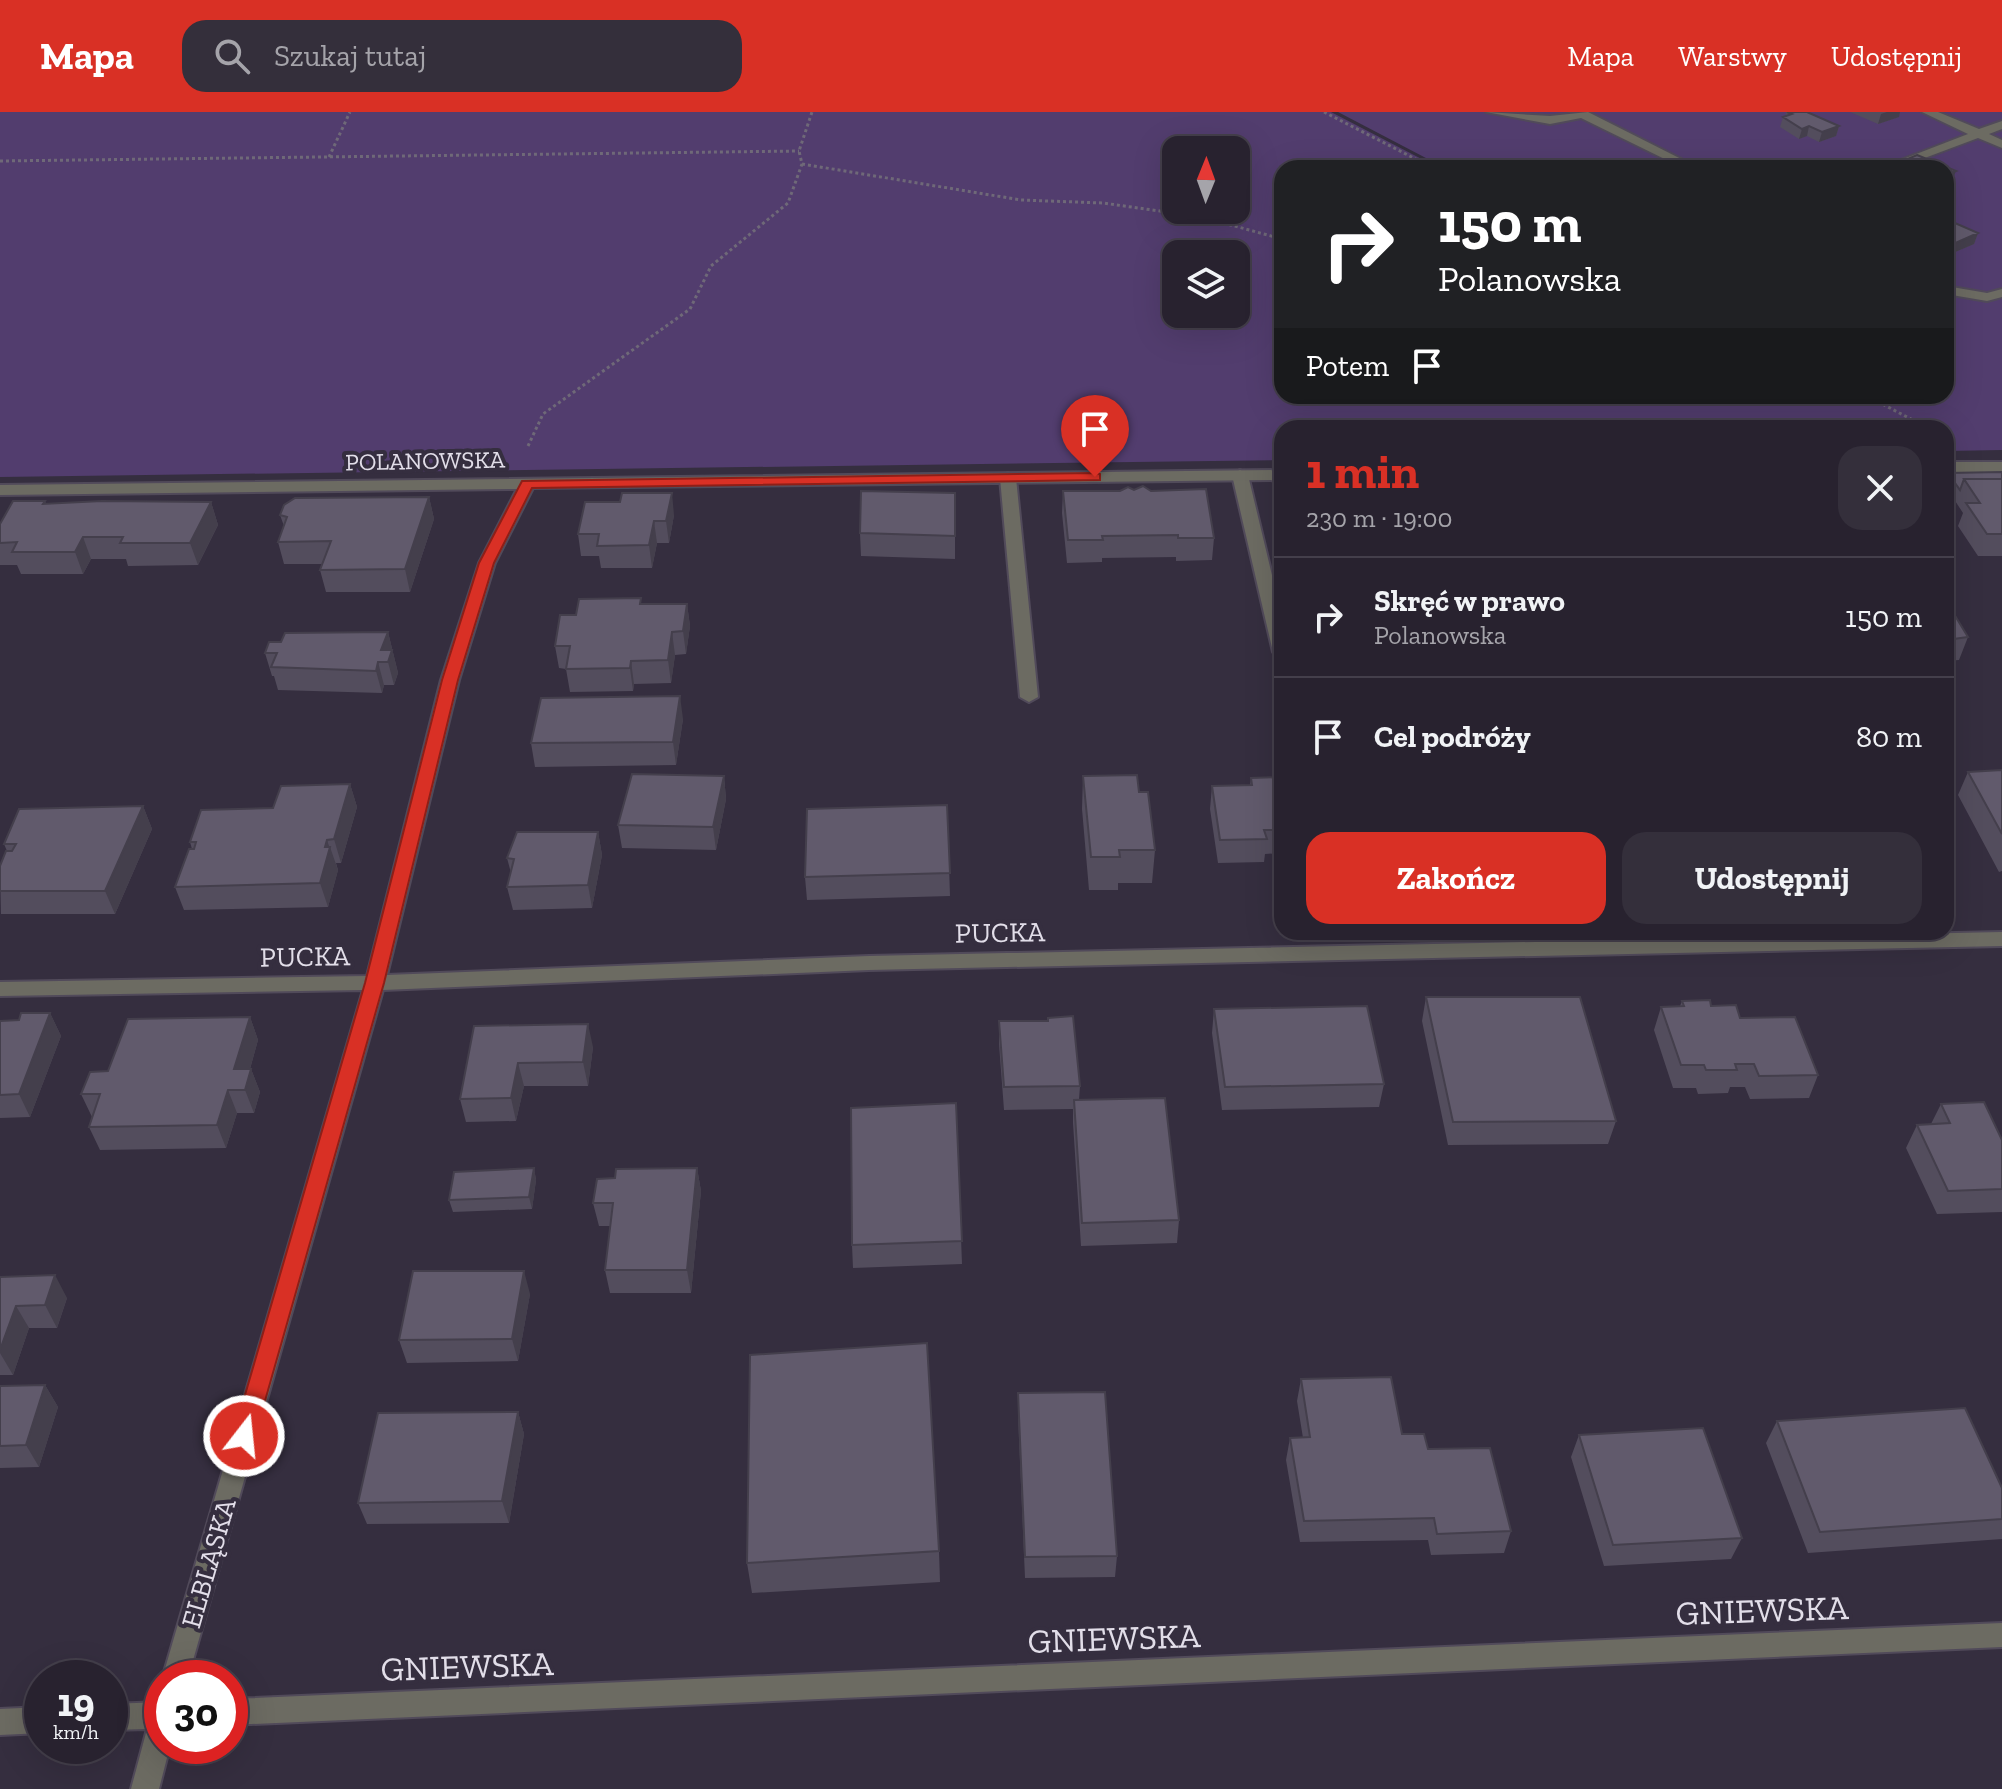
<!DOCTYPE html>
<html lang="pl">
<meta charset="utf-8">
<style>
:root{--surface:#28222f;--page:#342f3b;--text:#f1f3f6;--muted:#a5a4aa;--line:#443f4b;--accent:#d93025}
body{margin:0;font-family:"Zilla Slab",serif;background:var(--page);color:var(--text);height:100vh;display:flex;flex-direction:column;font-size:30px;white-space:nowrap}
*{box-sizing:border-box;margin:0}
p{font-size:26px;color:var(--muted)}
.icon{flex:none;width:44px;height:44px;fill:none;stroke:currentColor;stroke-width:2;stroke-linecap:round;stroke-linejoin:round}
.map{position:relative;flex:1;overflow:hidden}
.details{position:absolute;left:1274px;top:308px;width:680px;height:520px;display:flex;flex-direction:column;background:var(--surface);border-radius:24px;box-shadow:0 8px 32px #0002,0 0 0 2px var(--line)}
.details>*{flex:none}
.hud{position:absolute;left:1274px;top:48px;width:680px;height:244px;border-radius:24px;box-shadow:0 8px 32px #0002,0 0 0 2px var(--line);background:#202124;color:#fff;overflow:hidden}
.needle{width:52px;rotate:1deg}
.tools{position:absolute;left:1162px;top:24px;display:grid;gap:16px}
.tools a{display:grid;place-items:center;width:88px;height:88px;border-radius:16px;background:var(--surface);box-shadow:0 8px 32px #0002,0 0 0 2px var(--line);font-size:40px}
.speed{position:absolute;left:24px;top:1548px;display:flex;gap:16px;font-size:40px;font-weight:700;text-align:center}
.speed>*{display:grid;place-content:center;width:104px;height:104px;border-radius:50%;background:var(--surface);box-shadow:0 8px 32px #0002,0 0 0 2px var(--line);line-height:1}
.speed small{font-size:20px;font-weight:400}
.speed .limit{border:12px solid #d22;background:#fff;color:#111}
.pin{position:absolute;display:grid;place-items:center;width:68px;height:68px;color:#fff;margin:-82px -34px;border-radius:50% 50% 50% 0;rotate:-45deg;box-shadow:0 0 8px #0007}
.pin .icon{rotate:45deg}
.me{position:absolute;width:88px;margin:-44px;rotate:16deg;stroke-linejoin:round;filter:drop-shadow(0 0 6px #0008)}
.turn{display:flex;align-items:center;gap:28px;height:168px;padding:0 32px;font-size:36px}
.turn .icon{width:104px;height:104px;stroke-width:2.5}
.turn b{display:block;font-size:56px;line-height:68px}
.then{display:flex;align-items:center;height:76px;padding:0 32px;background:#0003;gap:16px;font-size:30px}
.round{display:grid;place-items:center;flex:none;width:84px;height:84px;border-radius:24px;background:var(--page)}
.overview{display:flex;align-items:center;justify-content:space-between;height:136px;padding:0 32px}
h1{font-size:48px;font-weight:700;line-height:60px;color:var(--accent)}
.cta{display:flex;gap:16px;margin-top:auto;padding:16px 32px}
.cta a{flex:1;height:92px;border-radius:24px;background:var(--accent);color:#fff;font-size:32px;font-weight:700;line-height:92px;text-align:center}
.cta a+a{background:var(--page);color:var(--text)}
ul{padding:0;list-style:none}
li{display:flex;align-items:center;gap:24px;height:120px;padding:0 32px;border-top:2px solid var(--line)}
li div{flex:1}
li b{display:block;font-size:30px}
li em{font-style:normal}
header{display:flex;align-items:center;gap:48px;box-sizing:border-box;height:112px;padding:0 40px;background:var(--accent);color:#fff}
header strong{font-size:38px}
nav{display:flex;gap:44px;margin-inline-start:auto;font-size:28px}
.search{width:560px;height:72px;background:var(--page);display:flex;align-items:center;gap:20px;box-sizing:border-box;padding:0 28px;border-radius:24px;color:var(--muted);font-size:30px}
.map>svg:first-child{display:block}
.green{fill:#523d6e;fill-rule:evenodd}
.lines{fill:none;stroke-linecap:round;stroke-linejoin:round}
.service-casing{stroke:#514a5a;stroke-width:4}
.minor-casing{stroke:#514a5a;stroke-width:4}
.path{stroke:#6f6978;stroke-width:3;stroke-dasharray:3 3;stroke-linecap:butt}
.service{fill:#6c6b62;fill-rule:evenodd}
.minor{fill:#6c6b62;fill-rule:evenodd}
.wall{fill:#534d5d}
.shaded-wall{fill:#443f4c}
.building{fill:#615a6c;stroke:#443f4c;stroke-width:2}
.route{fill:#d93025;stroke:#8d1f18;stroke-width:2}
.labels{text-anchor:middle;stroke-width:8;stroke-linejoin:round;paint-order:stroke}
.far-street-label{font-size:24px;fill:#e2dee9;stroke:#352e3f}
.street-label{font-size:28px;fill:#e2dee9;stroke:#352e3f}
.near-street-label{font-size:34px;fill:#e2dee9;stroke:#352e3f}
</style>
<header>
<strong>Mapa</strong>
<div class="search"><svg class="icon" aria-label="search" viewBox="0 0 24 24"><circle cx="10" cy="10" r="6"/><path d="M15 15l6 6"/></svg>Szukaj tutaj</div>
<nav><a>Mapa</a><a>Warstwy</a><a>Udostępnij</a></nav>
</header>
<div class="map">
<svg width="2002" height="1677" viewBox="0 0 2002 1677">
<rect width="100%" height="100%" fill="#352e3f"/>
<!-- green -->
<path class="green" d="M0,0h1331l108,56h-157v228h664v-228h-501l-107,-56h664v338l-56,1v-23h-664v32l-1282,17zM1176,38h60v60h-60zM1176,142h60v60h-60z"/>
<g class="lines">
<defs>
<path id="service" d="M1486,0l64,4 38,-4 111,56h-16l-102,-50 -31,6z
M1922,0h16l41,17 23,-8v8l-13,5 13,6v8l-24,-10 -80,30h-18l88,-34z
M1946,174l41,7 15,-4v8l-15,4 -41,-7z
M1240,358l8,5 34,142v40l-9,-5 -41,-177z
M1008,361l8,5 22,219 -9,5 -9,-5 -20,-219z"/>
<path id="minor" d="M1946,350h56v10h-56z
M1282,358v10l-749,8 -38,75 -36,117 -72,295 482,-19 1133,-24v14l-1133,24 -486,20 -195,688 -26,1 201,-689 -363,6v-14l367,-6 74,-296 38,-117 38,-74 -517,6v-10z
M2002,1511v24l-1772,78v-26z
M162,1590v44h8l-11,43h-28l16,-60 -37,1v-26z
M42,1595v26l-42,2v-26z"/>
</defs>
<!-- service casing -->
<use href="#service" class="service-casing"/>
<!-- minor casing -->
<use href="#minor" class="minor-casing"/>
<!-- path -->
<path class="path" d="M1324,0l109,56
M329,45l21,-45
M0,49l799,-10
M802,52l219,36 82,3 99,14 80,22
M1867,284l61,32
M528,334l15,-32 147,-105 21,-43 77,-63 14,-39 -3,-13 13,-39"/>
<!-- service -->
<use href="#service" class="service"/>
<!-- minor -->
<use href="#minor" class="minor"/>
</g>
<!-- wall -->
<path class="wall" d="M1786,0l53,14 -3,10 -17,6 -12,-6 -8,3 -19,-12 3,-10h2z
M1850,0h50l-1,5 -21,7z
M1946,109l32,12 -4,11 -26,11h-2z
M2002,360v84h-24l-20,-30 5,-13 -17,-26v-7l2,-7z
M1063,379l151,47 -2,22 -36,1v-4l-74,1v4l-35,1 -5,-50z
M955,381v66l-94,-3 -1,-23z
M429,385l5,22 -24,73h-84l-6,-22 2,-6h-38l-6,-22 6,-16 -4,-11z
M45,389l1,3 165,-2 7,23 -20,40 -70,1 -2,-7h-35l-8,15h-62l-4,-9h-17v-41z
M674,403l-5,28h-12l-5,25h-51l-2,-12h-18l-3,-22z
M642,492h45l3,22 -4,28 -11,1 -4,28 -37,1 -1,7 -63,1 -4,-23 -7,-1 -4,-22 21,-31z
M1946,502l22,23 -9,23 -13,1z
M388,520l10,41 -4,12h-10l-2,8 -104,-3 -4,-14h-2l-7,-23z
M683,607l-7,46 -141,2 -4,-24z
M2002,658v101l-3,1 -41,-77 10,-23z
M724,664l2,23 -10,51 -94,-2 -4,-23z
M1083,664l56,16 16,58 -3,33h-34v7h-29l-7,-81z
M1282,665v76l-17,1 -1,8 -46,1 -8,-54 2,-23 38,-1 1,-7z
M350,672l7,23 -16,56h-5l2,7 -10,37 -144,3 -9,-23 17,-38 -2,-7 83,-34z
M947,693l3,91 -143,4 -2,-23z
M143,694l9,23 -37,85h-114l-1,-48 7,-15 -3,-7z
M598,720l4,23 -10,53 -79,2 -6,-23 4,-14 -4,-15z
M1426,885l190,124 -8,23 -160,1 -26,-124z
M1682,889l29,5 29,12 78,57 -9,23 -59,1 -5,-12h-15l-2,6 -30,1 -2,-6h-23l-19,-58 7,-23 19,-1z
M1214,897l170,75 -5,23 -157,3 -10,-77z
M50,901l11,23 -31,81 -30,1v-97l19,-1z
M250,905l8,23 -8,29h1l9,23 -6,21h-17l-11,35 -126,2 -11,-23 3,-10 -11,-23 27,-23z
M999,909l81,65 -1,14 100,120 -2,23 -96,3 -8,-123v-14l-69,1 -5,-66z
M474,914l119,21 -5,39h-64l-8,35 -50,1 -6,-23z
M956,991l6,161 -109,4 -1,-23z
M1941,992l61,36v72l-65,2 -31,-66 11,-23 14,-1z
M534,1056l2,12 -4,29 -79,3 -4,-12z
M697,1056l4,23 -10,102h-81l-5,-23 5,-44h-11l-6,-23 22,-25z
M0,1165l67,21 -10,30h-28l-16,47h-13z
M530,1182l-12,67 -111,2 -8,-23z
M1301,1267l127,70 83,82 -7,22 -73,2 -3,-15 -128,2 -14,-82 4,-22h13l-6,-37z
M45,1273l13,22 -19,60 -39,1v-82z
M1018,1281l99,163 -2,21 -90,1 -7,-163z
M518,1300l6,22 -15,89 -142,1 -9,-21z
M1777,1309l225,67v51l-194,14 -42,-110z
M1579,1323l163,103 -11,21 -127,7 -33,-109z
M939,1439l1,31 -188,11 -5,-30z"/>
<!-- shaded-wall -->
<path class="shaded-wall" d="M1887,0h13l-1,5 -21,7 3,-10z
M1809,14l-2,10 -8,3 3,-10z
M1839,14l-3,10 -17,6 3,-10z
M1956,59l-4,10 -6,3v-9z
M1978,121l-4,11 -26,11 3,-10z
M672,381l2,22 -5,28 -3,-22z
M429,385l5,22 -24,73 -5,-23z
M211,390l7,23 -20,40 -8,-22z
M654,409l3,22 -5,25 -3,-23z
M83,425l8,22 -8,15 -8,-22z
M687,492l3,22 -4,28 -3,-23z
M388,520l10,41 -4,12 -6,-23 -7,-12z
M672,520l3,23 -4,28 -3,-23z
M631,549l3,23 -1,7 -3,-23z
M378,550l6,23 -2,8 -6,-22z
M680,584l3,23 -7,46 -3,-23z
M724,664l2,23 -10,51 -3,-23z
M350,672l7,23 -16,56 -7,-24z
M143,694l9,23 -37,85 -10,-23z
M598,720l4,23 -10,53 -4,-23z
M327,728l3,9v-2l8,23 -10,37 -8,-24z
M50,901l11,23 -31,81 -11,-23z
M250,905l8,23 -14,50 -10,-21z
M588,912l5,23 -5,39 -5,-24z
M518,951l6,23 -8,35 -5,-23z
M251,957l9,23 -6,21 -9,-23z
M228,978l9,23 -11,35 -9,-23z
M534,1056l2,12 -4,29 -3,-12z
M697,1056l4,23 -10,102 -4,-23z
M524,1159l6,23 -12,67 -6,-22z
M55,1163l12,23 -10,30 -12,-23z
M16,1194l13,22 -16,47 -13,-22v-3z
M45,1273l13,22 -19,60 -13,-22z
M518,1300l6,22 -15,89 -7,-22z"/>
<!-- building -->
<path class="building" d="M1787,0h20l32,14 -17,6 -13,-6 -7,3 -19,-12 9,-3z
M1917,43l39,16 -10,4v-7h-50l-5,-2z
M1948,108l30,13 -27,12 -5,-2v-22z
M2002,360v7h-38l-4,11 -12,-17z
M1964,367h38v55h-15l-21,-31h14z
M1143,374l8,5 55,-2 8,49h-36v-3l-76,1 1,4h-35l-5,-49h57l8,-4 6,3z
M861,379l94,2v43l-95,-3z
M622,381h50l-6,28h-12l-5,24 -52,1 2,-12h-21l7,-32h35z
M429,385l-24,72 -85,1 11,-29 -53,1 9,-25 -7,-2 4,-10 11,-7z
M13,389h32l-2,3 59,-3 109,1 -21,41h-70l3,-6h-40l-8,15h-63l5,-10 -17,1v-19z
M641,486l-1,6h47l-4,27 -11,1 -4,28 -37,1 -1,7 -64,1 4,-23h-15l5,-31h16l3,-16z
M1946,502h8l14,23 -22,3z
M388,520l-7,18h11l-4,12h-10l-2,9 -105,-4 6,-14h-12l4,-11h12l4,-9z
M680,584l-7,46 -142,1 10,-45z
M2002,658v64l-34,-62z
M632,662l92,2 -11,51 -95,-2z
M1137,663l2,17h9l7,58h-36l1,7h-29l-8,-81z
M1282,665v53h-18l3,9 -47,1 -8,-54 40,-1 -1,-7z
M350,672l-16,55 -7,1 -2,7h5l-10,36 -145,4 14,-38h5l2,-7h-6l11,-32 72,-2 8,-22z
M947,693l3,68 -145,4 2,-68z
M143,694l-38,85h-105v-25l6,-15h6l4,-7h-12l15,-35z
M517,720h81l-10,53 -81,2 7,-28 -7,-1z
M1426,885h154l36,124 -163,1z
M1710,888l1,6 25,-1 4,13 55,-1 23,58 -59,1 -5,-12h-19l2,6h-31l-2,-5h-23l-20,-58 23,-1 -2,-5z
M1367,894l17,78 -159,3 -11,-78z
M21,901h29l-31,81 -19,1v-74l19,-1z
M1073,904l7,70 -76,1 -5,-66h49v-3z
M250,905l-16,52h17l-6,21h-17l-11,35 -128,2 11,-33h-19l9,-22 18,-1 20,-52z
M588,912l-5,38 -65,1 -7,35 -51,1 14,-73z
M1165,986l14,122 -97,3 -8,-123z
M1984,990l18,38v49l-54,2 -31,-66 33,-2 -9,-19z
M956,991l6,138 -110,4 -1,-137z
M534,1056l-5,29 -80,3 5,-28z
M697,1056l-10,102h-82l8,-67h-20l4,-24 18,-1 1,-9z
M413,1159h111l-12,68 -113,1z
M55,1163l-10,30 -29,1 -16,44v-73z
M927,1231l12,208 -192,12 3,-208z
M1391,1265l11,57h22l4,15 62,-1 21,83 -74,3 -3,-16 -130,3 -14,-83 20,-1 -9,-58z
M45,1273l-19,60 -26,1v-60z
M1105,1280l12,164 -92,1 -7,-164z
M1965,1296l37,80v31l-182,13 -43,-111z
M518,1300l-16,89 -144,2 20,-90z
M1703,1316l39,110 -129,7 -34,-110z"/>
<!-- route -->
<path class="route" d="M1095,361l5,1v6l-568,8 -38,75 -36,117 -74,303 -129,453 -3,7 -8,3 -8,-3 -3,-7 132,-453 77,-303 37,-117 43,-82z"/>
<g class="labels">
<!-- far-street labels -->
<g class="far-street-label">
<text transform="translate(425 349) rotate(-1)" y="8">POLANOWSKA</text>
</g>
<!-- street labels -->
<g class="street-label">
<text transform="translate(1000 820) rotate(-1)" y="10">PUCKA</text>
<text transform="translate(305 844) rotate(-1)" y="10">PUCKA</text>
<text transform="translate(208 1451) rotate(-74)" y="10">ELBLĄSKA</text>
</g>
<!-- near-street labels -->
<g class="near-street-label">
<text transform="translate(1762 1498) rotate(-2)" y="12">GNIEWSKA</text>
<text transform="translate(1114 1526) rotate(-2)" y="12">GNIEWSKA</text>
<text transform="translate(467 1554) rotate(-2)" y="12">GNIEWSKA</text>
</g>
</g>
</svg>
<div class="tools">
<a><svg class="needle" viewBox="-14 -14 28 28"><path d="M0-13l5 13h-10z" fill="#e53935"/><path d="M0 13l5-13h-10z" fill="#a5a4aa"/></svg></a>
<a><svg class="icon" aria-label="layers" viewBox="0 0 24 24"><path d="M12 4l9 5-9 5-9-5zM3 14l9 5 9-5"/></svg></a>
</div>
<div class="speed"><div>19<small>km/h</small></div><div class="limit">30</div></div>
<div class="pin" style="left:1095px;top:365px;background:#d93025"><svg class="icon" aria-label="arrive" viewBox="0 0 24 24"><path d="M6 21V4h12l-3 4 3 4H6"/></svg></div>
<svg class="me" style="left:244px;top:1324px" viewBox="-20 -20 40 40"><circle r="17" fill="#d93025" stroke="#fff" stroke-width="3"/><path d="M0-11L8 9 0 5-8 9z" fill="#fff"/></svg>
<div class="hud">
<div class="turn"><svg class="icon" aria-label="right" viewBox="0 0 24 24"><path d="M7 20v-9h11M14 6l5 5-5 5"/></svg><div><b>150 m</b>Polanowska</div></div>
<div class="then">Potem<svg class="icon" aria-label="arrive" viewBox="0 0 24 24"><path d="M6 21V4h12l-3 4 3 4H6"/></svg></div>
</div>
<section class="details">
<div class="overview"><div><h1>1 min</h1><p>230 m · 19:00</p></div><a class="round"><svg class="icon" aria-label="close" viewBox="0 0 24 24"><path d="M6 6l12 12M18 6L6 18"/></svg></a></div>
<ul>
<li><svg class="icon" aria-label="right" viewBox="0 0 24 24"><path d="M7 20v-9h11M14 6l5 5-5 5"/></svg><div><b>Skręć w prawo</b><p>Polanowska</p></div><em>150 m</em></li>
<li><svg class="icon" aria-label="arrive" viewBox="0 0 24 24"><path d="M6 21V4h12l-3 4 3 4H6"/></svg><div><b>Cel podróży</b></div><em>80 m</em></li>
</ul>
<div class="cta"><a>Zakończ</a><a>Udostępnij</a></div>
</section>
</div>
